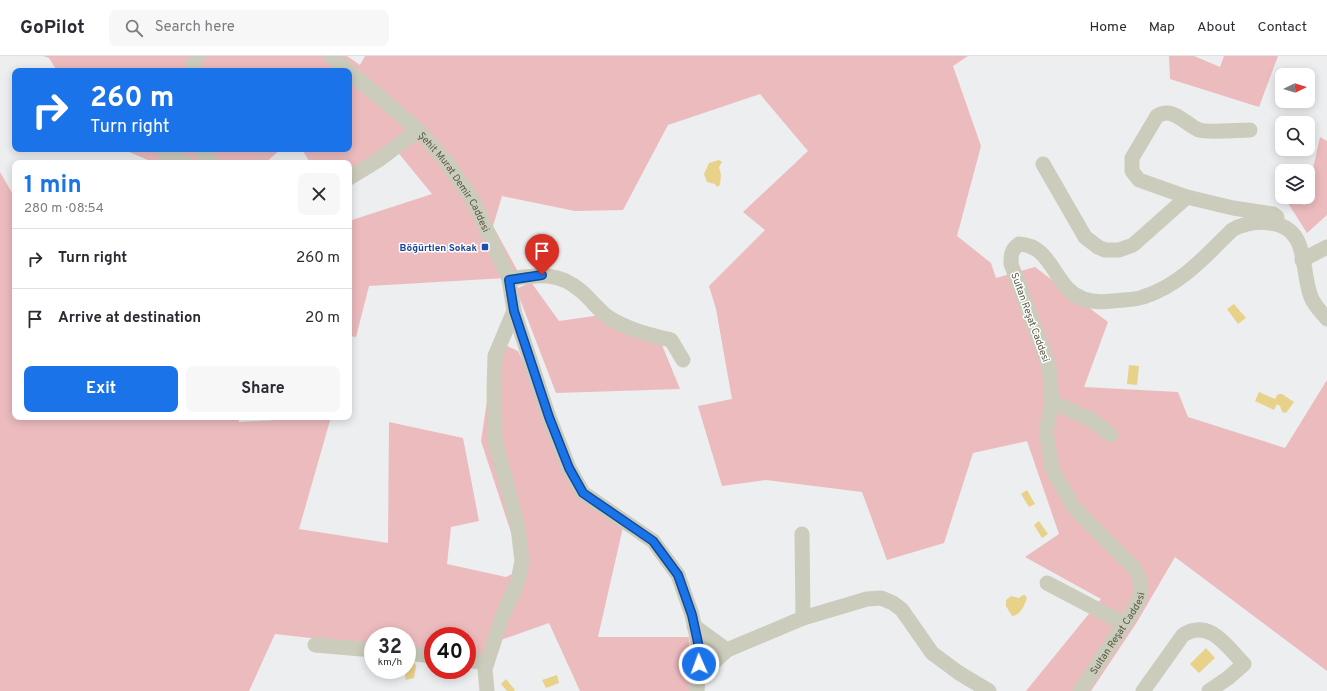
<!DOCTYPE html>
<meta charset="utf-8">
<style>
:root{--surface:#fff;--page:#f7f7f7;--text:#2b2b33;--muted:#7c7c81;--line:#e1e1e2;--accent:#1a73e8}
body{margin:0;font-family:Overpass,sans-serif;background:var(--page);color:var(--text);height:100vh;display:flex;flex-direction:column;font-size:15px;white-space:nowrap}
*{box-sizing:border-box;margin:0}
p{font-size:13px;color:var(--muted)}
.icon{flex:none;width:22px;height:22px;fill:none;stroke:currentColor;stroke-width:2;stroke-linecap:round;stroke-linejoin:round}
.map{position:relative;flex:1;overflow:hidden}
.drawer{position:absolute;left:12px;top:104px;width:340px;height:260px;display:flex;flex-direction:column;background:var(--surface);border-radius:8px;box-shadow:0 2px 10px #0003}
.drawer>*{flex:none}
.hud{position:absolute;left:12px;top:12px;width:340px;height:84px;border-radius:8px;box-shadow:0 2px 10px #0003;background:#1a73e8;color:#fff;overflow:hidden}
.needle{width:26px;rotate:85deg}
.fabs{position:absolute;left:1275px;top:12px;display:grid;gap:8px}
.fabs a{display:grid;place-items:center;width:40px;height:40px;border-radius:8px;background:var(--surface);box-shadow:0 2px 10px #0003;font-size:20px}
.speed{position:absolute;left:364px;top:571px;display:flex;gap:8px;font-size:20px;font-weight:700;text-align:center}
.speed>*{display:grid;place-content:center;width:52px;height:52px;border-radius:50%;background:var(--surface);box-shadow:0 2px 10px #0003;line-height:1}
.speed small{font-size:10px;font-weight:400}
.speed .limit{border:6px solid #d22;background:#fff;color:#111}
.pin{position:absolute;display:grid;place-items:center;width:34px;height:34px;color:#fff;margin:-41px -17px;border-radius:50% 50% 50% 0;rotate:-45deg;box-shadow:0 0 4px #0007}
.pin .icon{rotate:45deg}
.me{position:absolute;width:44px;margin:-22px;rotate:358deg;stroke-linejoin:round;filter:drop-shadow(0 0 3px #0008)}
.turn{display:flex;align-items:center;gap:14px;height:84px;padding:0 12px;font-size:18px}
.turn .icon{width:52px;height:52px;stroke-width:2.5}
.turn b{display:block;font-size:28px;line-height:34px}
.round{display:grid;place-items:center;flex:none;width:42px;height:42px;border-radius:8px;background:var(--page)}
.head{display:flex;align-items:center;justify-content:space-between;height:68px;padding:0 12px}
h1{font-size:24px;font-weight:700;line-height:30px;color:var(--accent)}
.action{display:flex;gap:8px;margin-top:auto;padding:8px 12px}
.action a{flex:1;height:46px;border-radius:8px;background:var(--accent);color:#fff;font-size:16px;font-weight:700;line-height:46px;text-align:center}
.action a+a{background:var(--page);color:var(--text)}
ul{padding:0;list-style:none}
li{display:flex;align-items:center;gap:12px;height:60px;padding:0 12px;border-top:1px solid var(--line)}
li div{flex:1}
li b{display:block;font-size:15px}
li em{font-style:normal}
header{display:flex;align-items:center;gap:24px;box-sizing:border-box;height:56px;padding:0 20px;background:var(--surface);border-bottom:1px solid var(--line)}
header strong{font-size:19px}
nav{display:flex;gap:22px;margin-inline-start:auto;font-size:14px}
.search{width:280px;height:36px;background:var(--page);display:flex;align-items:center;gap:10px;box-sizing:border-box;padding:0 14px;border-radius:8px;color:var(--muted);font-size:15px}
.map>svg:first-child{display:block}
.green{fill:#ecbbbe}
.water{fill:#e8d28a}
.lines{fill:none;stroke-linecap:round;stroke-linejoin:round}
.minor{stroke:#cbccbb;stroke-width:15}
.route-casing{stroke:#114b97;stroke-width:10}
.route{stroke:#1a73e8;stroke-width:7}
.transit-dot{fill:#1a4fb4;stroke:#fff;stroke-width:1.5}
.labels{text-anchor:middle;stroke-width:3;stroke-linejoin:round;paint-order:stroke}
.street-label{font-size:10px;fill:#585946;stroke:#fff}
.transit-label{font-size:10px;font-weight:bold;fill:#164399;stroke:#fff;text-anchor:end}
</style>
<header>
<strong>GoPilot</strong>
<div class="search"><svg class="icon" aria-label="search" viewBox="0 0 24 24"><circle cx="10" cy="10" r="6"/><path d="M15 15l6 6"/></svg>Search here</div>
<nav><a>Home</a><a>Map</a><a>About</a><a>Contact</a></nav>
</header>
<div class="map">
<svg width="1327" height="635" viewBox="0 0 1327 635">
<rect width="100%" height="100%" fill="#eceeef"/>
<!-- green -->
<path class="green" d="M43,0h304l13,9 5,-9h603l-15,10 28,80 -24,90 34,27 5,15 39,-11 73,55 -24,65 94,5 10,25 97,31 42,-68v291l-152,-114 -38,65 -46,69h-65l75,-92 -76,-42 34,-23 -32,-93 -54,12 -29,90 -57,17 -25,-68 -96,-12 -44,6 -24,-80 34,-7 -16,-90 -7,-23 56,-56 -22,-18 65,-61 -48,-57 -92,31 -45,85 -48,1 -73,-15 -9,30 28,51 -152,9 -13,51 -7,-1v-115l83,-27 -41,-50 -42,28v-9h-42l2,-2 -7,-12h47v-78h-292l-8,-13z
M1169,0h25l26,11 4,-11h54l-19,51 -89,-28z
M1320,81l7,4v74l-20,18 -21,-33 19,5z
M122,93h159l-16,14h-110z
M0,116l15,26v219h223l1,5 92,-5 -32,112 89,14 1,-121 74,16 16,83 -28,6 -4,37 59,13 17,-8 -42,-128 15,-100 22,10 70,147 35,29 -25,110h91l1,54h-110l-31,-68 -54,19 -9,13 -19,1v-20h-34v16l-26,-3v-13h-34v9l-98,-11 -26,57h-249z
M531,226l28,39 56,-8 45,27 20,49 -124,4 -40,-104z"/>
<!-- water -->
<path class="water" d="M719,104l3,2 -3,5 2,8 -1,10 -3,2 -2,-3 -8,-2 -3,-8 5,-11z
M1234,248l12,14 -8,6 -11,-15z
M1129,309l10,1 -2,19 -10,-1z
M1259,336l16,7 3,-5h4l12,8 -8,11 -4,-1 -2,-6 -3,-2 -3,6 -19,-9z
M1027,434l8,14 -6,3 -8,-13z
M1039,465l9,13 -6,4 -8,-13z
M1023,539h2l2,3c-3,8 -6,17 -15,18l-6,-10v-6l5,-4 8,2z
M1206,592l9,10 -16,15 -9,-9z
M407,605h7l2,5 -2,12 -8,2 -2,-10h3z
M557,619l2,8 -13,5 -4,-8z
M506,623l9,11 -1,1h-7l-6,-7z"/>
<g class="lines">
<!-- minor -->
<g class="minor">
<path id="s1" d="M331,0l87,74 28,31 29,43 34,75 5,32 35,106 20,51 14,25 70,48 25,34 14,40 8,37 -3,39"/>
<path d="M193,15v-6l5,-9"/>
<path d="M1250,74c-11,0 -43,3 -51,0 -14,-6 -26,-24 -42,-14l-25,42v13l7,9 48,17 46,11 40,6 4,3"/>
<path d="M162,93l2,3 22,11"/>
<path d="M200,93l11,14"/>
<path d="M1043,108l42,73 13,10 7,3h14l14,-5 54,-48"/>
<path d="M349,122l31,-19 38,-29"/>
<path d="M1302,204l25,-13"/>
<path d="M509,223c29,-4 49,-8 72,12 10,8 17,19 27,26 17,12 43,18 63,23l12,20"/>
<path d="M1052,346l40,18 19,15"/>
<path d="M802,478l1,84"/>
<path d="M1047,527l78,41"/>
<path d="M694,570l33,24"/>
<path d="M315,589l58,5"/>
<path d="M407,597l26,3"/>
<path d="M467,604l20,3"/>
<path d="M698,621l29,-27 76,-32 64,-19 14,-1 12,5 9,7 30,43 27,20 30,18"/>
<path d="M487,635l-2,-22 17,-52 16,-36 4,-20 -4,-34 -23,-87 -1,-51 1,-33 19,-45"/>
<path id="s2" d="M1080,635l57,-87c6,-14 5,-22 -2,-35l-61,-61 -22,-39 -6,-38 6,-29 -3,-36 -38,-102c0,-9 0,-14 8,-20 27,1 33,28 49,45 12,13 29,14 45,12 9,-1 21,-1 30,-4 36,-11 63,-41 89,-67 13,-7 24,-9 38,-7 40,5 30,45 41,74 3,8 11,16 16,22"/>
<path d="M1143,635l40,-56c27,-17 44,12 61,29l-16,14 -19,13"/>
</g>
</g>
<g class="lines">
<defs>
<path id="route" d="M542,219l-33,5 5,31 35,106 20,51 14,25 70,48 25,34 14,40 8,37 -1,12"/>
</defs>
<!-- route casing -->
<use href="#route" class="route-casing"/>
<!-- route -->
<use href="#route" class="route"/>
</g>
<!-- markers -->
<rect class="transit-dot" x="481" y="187" width="8" height="8" rx="2"/>
<g class="labels">
<!-- street labels -->
<g class="street-label">
<text dy="4" stroke="none"><textPath href="#s1" startOffset="178">Şehit Murat Demir Caddesi</textPath></text>
<text transform="translate(1031 261) rotate(70)" y="4">Sultan Reşat Caddesi</text>
<text dy="4" stroke="none"><textPath href="#s2" startOffset="69">Sultan Reşat Caddesi</textPath></text>
</g>
<!-- transit labels -->
<g class="transit-label">
<text x="477" y="195">Böğürtlen Sokak</text>
</g>
</g>
</svg>
<div class="fabs">
<a><svg class="needle" viewBox="-14 -14 28 28"><path d="M0-13l5 13h-10z" fill="#e53935"/><path d="M0 13l5-13h-10z" fill="#7c7c81"/></svg></a>
<a><svg class="icon" aria-label="search" viewBox="0 0 24 24"><circle cx="10" cy="10" r="6"/><path d="M15 15l6 6"/></svg></a>
<a><svg class="icon" aria-label="layers" viewBox="0 0 24 24"><path d="M12 4l9 5-9 5-9-5zM3 14l9 5 9-5"/></svg></a>
</div>
<div class="speed"><div>32<small>km/h</small></div><div class="limit">40</div></div>
<div class="pin" style="left:542px;top:219px;background:#d93025"><svg class="icon" aria-label="arrive" viewBox="0 0 24 24"><path d="M6 21V4h12l-3 4 3 4H6"/></svg></div>
<svg class="me" style="left:699px;top:608px" viewBox="-20 -20 40 40"><circle r="17" fill="#1a73e8" stroke="#fff" stroke-width="3"/><path d="M0-11L8 9 0 5-8 9z" fill="#fff"/></svg>
<div class="hud">
<div class="turn"><svg class="icon" aria-label="right" viewBox="0 0 24 24"><path d="M7 20v-9h11M14 6l5 5-5 5"/></svg><div><b>260 m</b>Turn right</div></div>
</div>
<section class="drawer">
<div class="head"><div><h1>1 min</h1><p>280 m · 08:54</p></div><a class="round"><svg class="icon" aria-label="close" viewBox="0 0 24 24"><path d="M6 6l12 12M18 6L6 18"/></svg></a></div>
<ul>
<li><svg class="icon" aria-label="right" viewBox="0 0 24 24"><path d="M7 20v-9h11M14 6l5 5-5 5"/></svg><div><b>Turn right</b></div><em>260 m</em></li>
<li><svg class="icon" aria-label="arrive" viewBox="0 0 24 24"><path d="M6 21V4h12l-3 4 3 4H6"/></svg><div><b>Arrive at destination</b></div><em>20 m</em></li>
</ul>
<div class="action"><a>Exit</a><a>Share</a></div>
</section>
</div>
